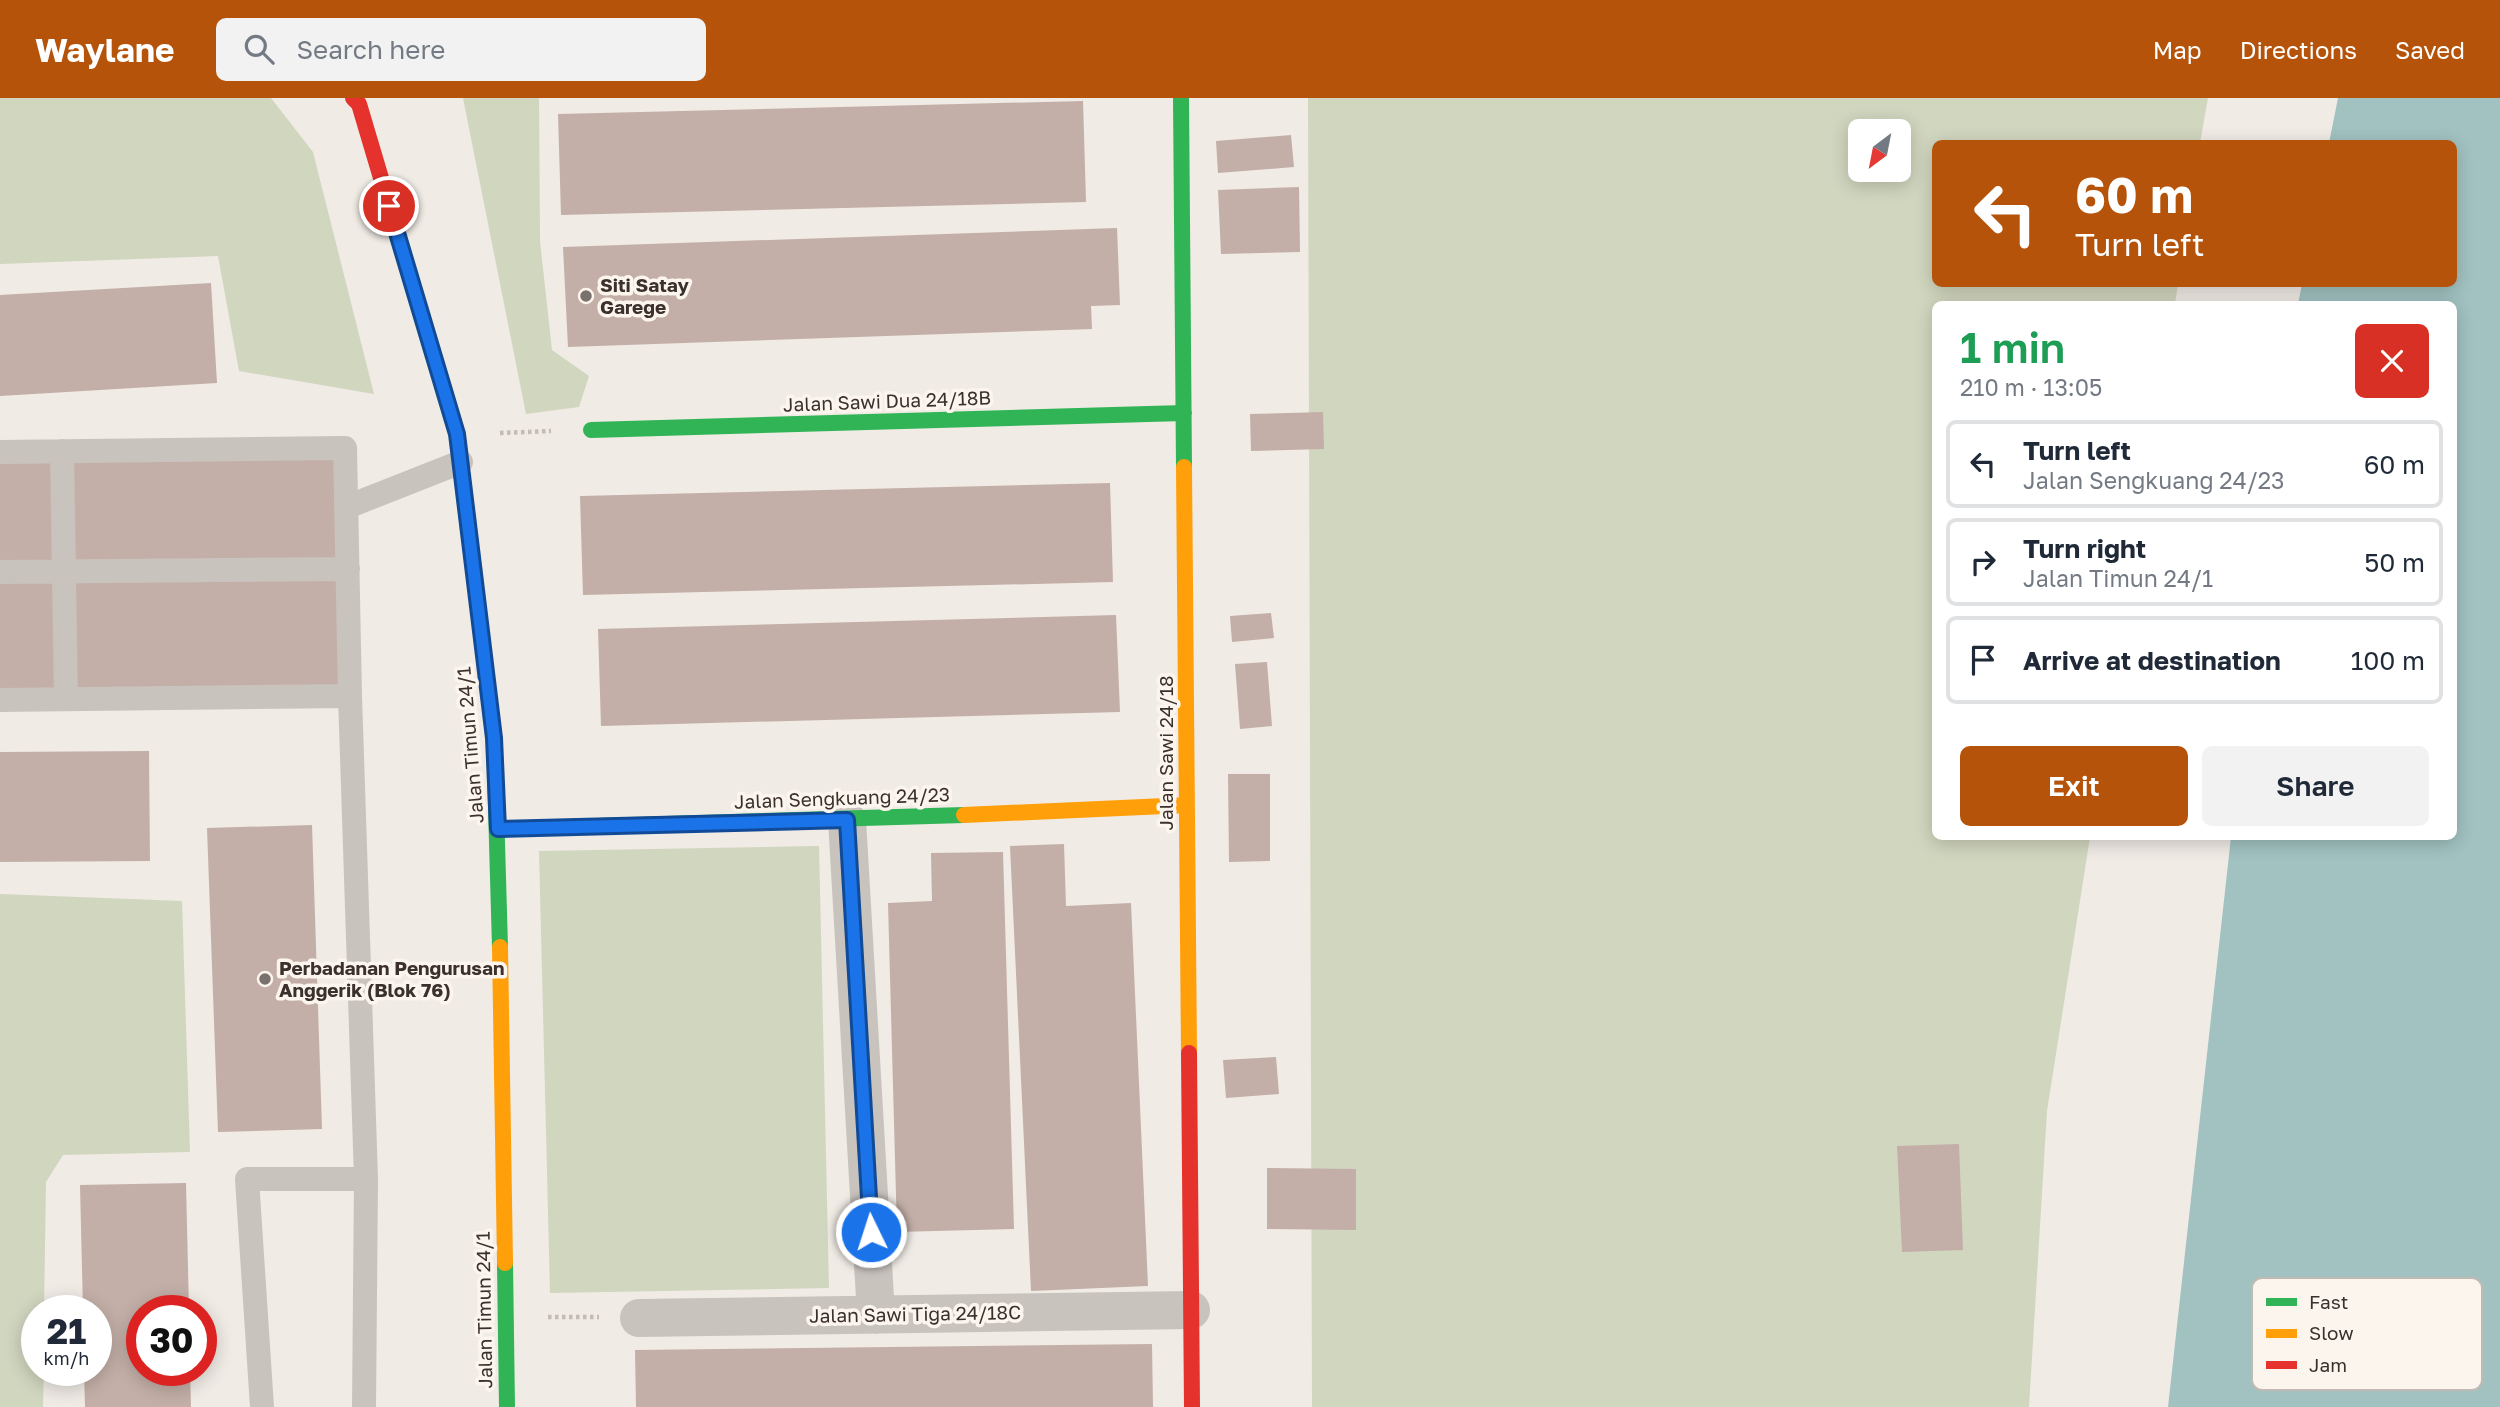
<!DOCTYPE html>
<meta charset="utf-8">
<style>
:root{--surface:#fff;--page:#f2f2f3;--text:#1f2937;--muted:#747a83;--line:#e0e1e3;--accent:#b45309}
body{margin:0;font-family:"Golos Text",sans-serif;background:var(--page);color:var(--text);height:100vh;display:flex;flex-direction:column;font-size:26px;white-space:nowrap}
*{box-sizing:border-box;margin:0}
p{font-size:23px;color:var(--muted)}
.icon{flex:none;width:38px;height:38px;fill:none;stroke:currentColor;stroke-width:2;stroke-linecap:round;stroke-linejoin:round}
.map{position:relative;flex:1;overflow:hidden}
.sheet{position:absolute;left:1932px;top:203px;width:525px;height:539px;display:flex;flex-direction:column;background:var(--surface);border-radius:10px;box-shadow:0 4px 18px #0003}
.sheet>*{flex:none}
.guide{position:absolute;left:1932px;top:42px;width:525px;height:147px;border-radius:10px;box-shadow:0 4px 18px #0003;background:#b45309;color:#fff;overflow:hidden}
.needle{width:46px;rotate:212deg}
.controls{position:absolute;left:1848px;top:21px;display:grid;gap:14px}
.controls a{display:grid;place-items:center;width:63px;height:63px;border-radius:10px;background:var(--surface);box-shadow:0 4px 18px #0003;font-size:35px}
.speed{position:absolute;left:21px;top:1197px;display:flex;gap:14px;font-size:35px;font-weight:700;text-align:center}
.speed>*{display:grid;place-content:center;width:91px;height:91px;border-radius:50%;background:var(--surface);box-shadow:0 4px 18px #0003;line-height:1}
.speed small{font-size:18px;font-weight:400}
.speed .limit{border:10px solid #d22;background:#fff;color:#111}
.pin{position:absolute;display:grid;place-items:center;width:60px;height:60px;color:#fff;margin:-30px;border:4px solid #fff;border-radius:50%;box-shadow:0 2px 7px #0007}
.me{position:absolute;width:77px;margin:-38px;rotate:356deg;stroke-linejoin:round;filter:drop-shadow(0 0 5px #0008)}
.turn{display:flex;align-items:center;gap:24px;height:147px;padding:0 28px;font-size:32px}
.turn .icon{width:91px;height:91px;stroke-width:2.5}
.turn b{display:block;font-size:49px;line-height:60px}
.round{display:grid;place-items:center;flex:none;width:74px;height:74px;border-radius:10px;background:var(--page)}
.overview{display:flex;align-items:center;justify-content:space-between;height:119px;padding:0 28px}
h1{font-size:42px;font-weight:600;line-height:52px;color:#1e9e55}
.cta{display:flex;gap:14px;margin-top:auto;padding:14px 28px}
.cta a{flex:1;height:80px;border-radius:10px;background:var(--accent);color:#fff;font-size:28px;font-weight:600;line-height:80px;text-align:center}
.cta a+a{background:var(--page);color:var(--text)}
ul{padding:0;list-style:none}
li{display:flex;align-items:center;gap:21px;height:88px;margin:0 14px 10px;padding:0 14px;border:4px solid var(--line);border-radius:10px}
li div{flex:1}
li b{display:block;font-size:26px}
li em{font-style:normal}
header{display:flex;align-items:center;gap:42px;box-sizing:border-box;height:98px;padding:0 35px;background:var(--accent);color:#fff}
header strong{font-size:33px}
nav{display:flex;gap:38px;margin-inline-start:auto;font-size:24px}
.search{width:490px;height:63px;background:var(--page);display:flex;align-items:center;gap:18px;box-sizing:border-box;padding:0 24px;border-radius:10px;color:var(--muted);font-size:26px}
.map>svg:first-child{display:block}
.green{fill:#d1d6bf;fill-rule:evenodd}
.water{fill:#a1c2c1}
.building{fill:#c3afa7}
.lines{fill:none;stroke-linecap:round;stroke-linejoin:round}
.path{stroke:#c2bbb6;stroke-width:4.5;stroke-dasharray:3.5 3.5;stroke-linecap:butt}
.lane{stroke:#c9c3be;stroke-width:24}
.street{stroke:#c9c3be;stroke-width:38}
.fast{stroke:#30b455;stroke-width:16}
.slow{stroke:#ff9f0a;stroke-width:16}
.jam{stroke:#e5322d;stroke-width:16}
.route-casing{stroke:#114b97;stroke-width:18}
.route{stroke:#1a73e8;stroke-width:12}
.poi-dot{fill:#7a716c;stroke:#fbf5ee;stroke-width:2.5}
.labels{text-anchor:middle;stroke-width:7;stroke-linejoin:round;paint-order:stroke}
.poi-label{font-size:19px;font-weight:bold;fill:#3b302b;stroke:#fbf5ee;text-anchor:start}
.street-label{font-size:19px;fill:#3b302b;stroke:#fbf5ee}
.key{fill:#fbf5ee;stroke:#c1bab4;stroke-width:2}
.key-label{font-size:19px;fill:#3b302b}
</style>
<header>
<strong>Waylane</strong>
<div class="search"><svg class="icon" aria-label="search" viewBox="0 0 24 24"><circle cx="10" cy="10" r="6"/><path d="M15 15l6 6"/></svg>Search here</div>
<nav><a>Map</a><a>Directions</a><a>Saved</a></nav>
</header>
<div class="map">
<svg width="2500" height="1309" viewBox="0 0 2500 1309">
<rect width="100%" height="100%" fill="#f0ebe5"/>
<!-- green -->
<path class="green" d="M0,0h271l42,54 61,242 -135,-23 -21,-115 -218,8z
M463,0h76l1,143 12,109 37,26 -10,31 -53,7z
M1308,0h900l-8,45 -264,1v140h242l-3,20h-239v532l154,1 -43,274 -18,296h-717zM1860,33h39v39h-39z
M819,748l10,442 -279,5 -11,-442z
M0,796l182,7 8,251 -127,3 -17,27 -2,129h-7v59h7l-1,37h-43z"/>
<!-- water -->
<path class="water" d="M2338,0h162v1309h-332l63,-570 223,-1v-532h-156l4,-20h152v-140l-125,-1z"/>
<!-- building -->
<path class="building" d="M1083,3l3,101 -525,13 -3,-101z
M1291,37l3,32 -76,6 -2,-32z
M1299,89l1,65 -79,2 -3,-64z
M1117,130l3,77 -29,1 1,23 -524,18 -5,-100z
M211,185l6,100 -217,13v-101z
M1323,314l1,37 -73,2 -1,-37z
M345,350l5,248 -350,4v-248z
M1110,385l3,99 -530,13 -3,-99z
M1271,515l3,25 -42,4 -2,-26z
M1116,517l4,97 -519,14 -3,-97z
M1267,564l5,64 -32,3 -5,-65z
M149,653l1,110 -150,1v-110z
M1228,676h42v87l-41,1z
M312,727l10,304 -104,3 -11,-304z
M1064,746l2,62 65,-3 17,383 -117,5 -21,-445z
M1003,754l11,377 -117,3 -9,-329 44,-2 -1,-48z
M1276,959l3,37 -53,4 -3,-38z
M1959,1046l4,106 -61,2 -5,-106z
M1267,1070l89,1v61l-89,-1z
M186,1085l3,128h-47v59h48l1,37h-106l-1,-37h12v-59h-13l-3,-126z
M1152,1246l1,63h-517l-1,-57z"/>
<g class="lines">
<!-- path -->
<path class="path" d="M500,335l51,-2
M548,1219h51"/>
<!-- lane -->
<path class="lane" d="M62,353l4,248
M0,354l345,-4 5,248 -350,4
M347,409l114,-45
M0,474l348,-3
M350,598l16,483 -2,228
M262,1309l-15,-228h119"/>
<!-- street -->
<path class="street" d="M847,722l29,495
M639,1220l552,-8"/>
<!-- fast -->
<path class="fast" d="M1181,0l3,369
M591,332l593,-17
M483,551l11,89 6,209
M498,731l466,-14
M505,1165l2,144"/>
<!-- slow -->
<path class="slow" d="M1184,369l5,586
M964,717l223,-10
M500,849l5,316"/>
<!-- jam -->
<path class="jam" d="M353,0l6,6 98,330 26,215
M1189,955l3,354"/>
</g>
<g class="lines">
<defs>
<path id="route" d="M389,108l68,228 37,304 4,91 349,-9 24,412"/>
</defs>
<!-- route casing -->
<use href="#route" class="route-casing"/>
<!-- route -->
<use href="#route" class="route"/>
</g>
<!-- markers -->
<g class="poi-dot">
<circle cx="586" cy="198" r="7"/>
<circle cx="265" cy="881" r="7"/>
</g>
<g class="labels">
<!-- poi labels -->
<g class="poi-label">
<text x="600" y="194">Siti Satay<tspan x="600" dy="22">Garege</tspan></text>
<text x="279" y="877">Perbadanan Pengurusan<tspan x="279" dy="22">Anggerik (Blok 76)</tspan></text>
</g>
<!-- street labels -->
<g class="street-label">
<text transform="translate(887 303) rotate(-2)" y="7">Jalan Sawi Dua 24/18B</text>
<text transform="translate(470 647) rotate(-95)" y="7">Jalan Timun 24/1</text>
<text transform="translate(1166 655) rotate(-90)" y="7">Jalan Sawi 24/18</text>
<text transform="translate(842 700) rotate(-2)" y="7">Jalan Sengkuang 24/23</text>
<text transform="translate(484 1212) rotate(-91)" y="7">Jalan Timun 24/1</text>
<text transform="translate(915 1216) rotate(-1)" y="7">Jalan Sawi Tiga 24/18C</text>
</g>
</g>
<!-- legend -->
<rect x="2252" y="1180" width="230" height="112" rx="10" class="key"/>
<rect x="2266" y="1200" width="31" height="8" fill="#30b455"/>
<rect x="2266" y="1231" width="31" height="9" fill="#ff9f0a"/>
<rect x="2266" y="1263" width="31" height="8" fill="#e5322d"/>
<g class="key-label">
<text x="2309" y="1211">Fast</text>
<text x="2309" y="1242">Slow</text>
<text x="2309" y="1274">Jam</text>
</g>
</svg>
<div class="controls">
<a><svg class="needle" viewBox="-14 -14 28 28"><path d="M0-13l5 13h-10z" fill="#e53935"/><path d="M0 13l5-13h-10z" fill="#747a83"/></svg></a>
</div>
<div class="speed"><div>21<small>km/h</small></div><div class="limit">30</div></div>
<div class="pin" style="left:389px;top:108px;background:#d93025"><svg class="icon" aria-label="arrive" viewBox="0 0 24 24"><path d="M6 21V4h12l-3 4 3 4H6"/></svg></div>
<svg class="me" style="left:871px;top:1134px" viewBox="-20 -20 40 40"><circle r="17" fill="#1a73e8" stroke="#fff" stroke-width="3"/><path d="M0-11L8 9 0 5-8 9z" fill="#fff"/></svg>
<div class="guide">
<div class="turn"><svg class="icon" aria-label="left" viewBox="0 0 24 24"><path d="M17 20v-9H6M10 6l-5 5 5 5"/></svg><div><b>60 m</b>Turn left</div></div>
</div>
<section class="sheet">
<div class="overview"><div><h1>1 min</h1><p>210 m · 13:05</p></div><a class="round" style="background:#d93025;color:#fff"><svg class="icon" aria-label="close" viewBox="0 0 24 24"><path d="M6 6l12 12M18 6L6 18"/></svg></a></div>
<ul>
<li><svg class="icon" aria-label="left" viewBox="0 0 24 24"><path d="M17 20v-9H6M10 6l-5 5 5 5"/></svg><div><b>Turn left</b><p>Jalan Sengkuang 24/23</p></div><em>60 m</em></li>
<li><svg class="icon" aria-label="right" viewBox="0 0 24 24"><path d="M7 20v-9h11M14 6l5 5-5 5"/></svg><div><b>Turn right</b><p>Jalan Timun 24/1</p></div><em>50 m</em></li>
<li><svg class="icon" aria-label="arrive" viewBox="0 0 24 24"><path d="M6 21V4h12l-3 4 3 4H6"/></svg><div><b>Arrive at destination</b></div><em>100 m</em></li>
</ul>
<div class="cta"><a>Exit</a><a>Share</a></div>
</section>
</div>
